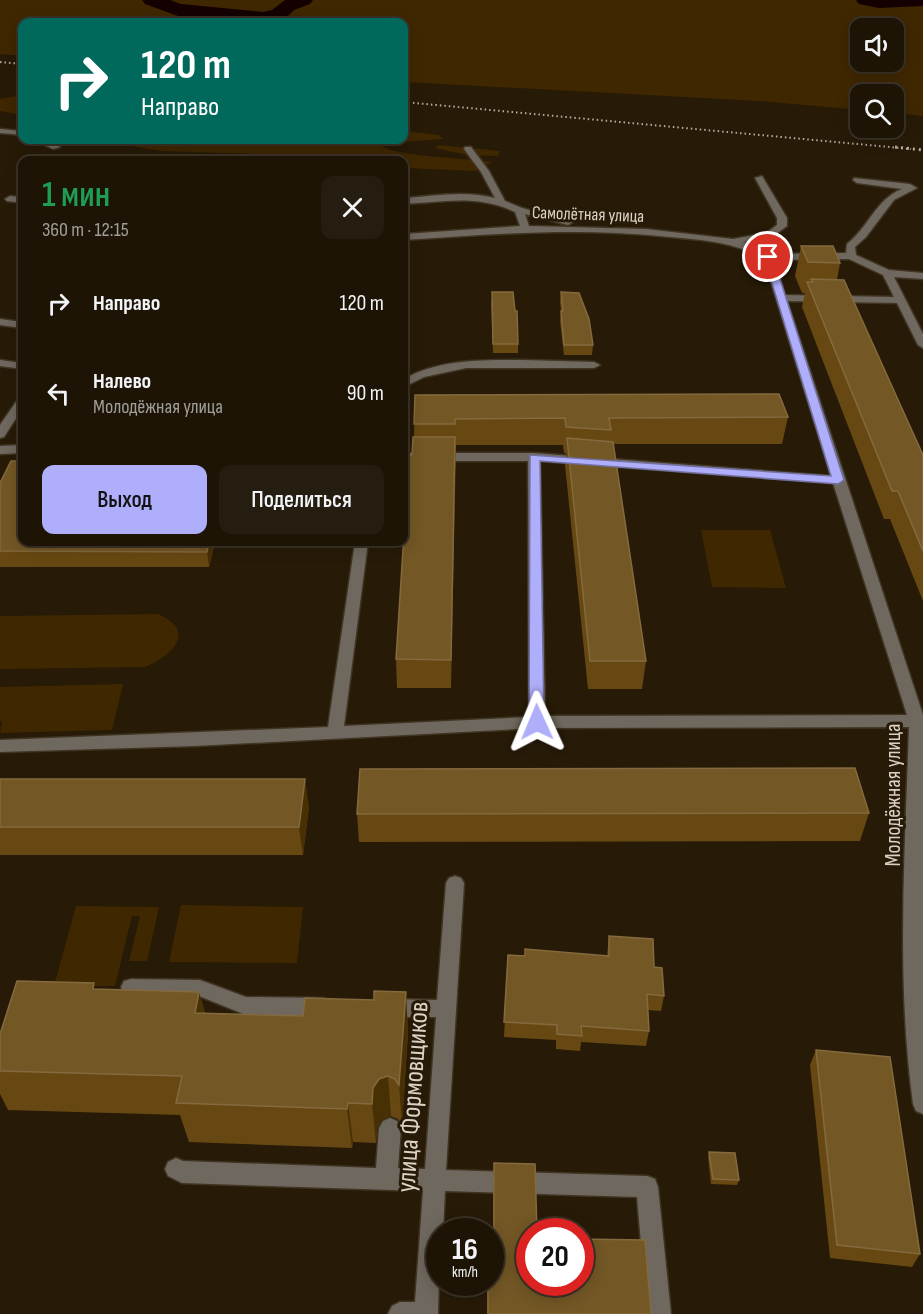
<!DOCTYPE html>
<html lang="ru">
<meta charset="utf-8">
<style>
:root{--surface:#1d1405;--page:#251d0f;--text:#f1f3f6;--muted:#a09e9a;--line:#3b3327;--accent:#afaefa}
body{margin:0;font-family:"Sofia Sans Condensed",sans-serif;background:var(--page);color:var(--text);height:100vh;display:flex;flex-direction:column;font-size:22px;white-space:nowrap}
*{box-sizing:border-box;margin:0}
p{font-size:20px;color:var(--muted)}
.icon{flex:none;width:33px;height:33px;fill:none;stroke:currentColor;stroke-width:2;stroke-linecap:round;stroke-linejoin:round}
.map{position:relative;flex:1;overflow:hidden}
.side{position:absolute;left:18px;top:156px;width:390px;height:390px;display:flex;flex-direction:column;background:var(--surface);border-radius:12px;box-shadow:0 3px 15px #0003,0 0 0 2px var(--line)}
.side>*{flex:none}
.banner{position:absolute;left:18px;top:18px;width:390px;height:126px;border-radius:12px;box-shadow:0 3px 15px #0003,0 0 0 2px var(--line);background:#00695c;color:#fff;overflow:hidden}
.buttons{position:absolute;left:850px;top:18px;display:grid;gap:12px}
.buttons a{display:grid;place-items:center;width:54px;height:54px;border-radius:12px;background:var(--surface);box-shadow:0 3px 15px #0003,0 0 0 2px var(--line);font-size:30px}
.speed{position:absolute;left:426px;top:1218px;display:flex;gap:12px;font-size:30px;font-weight:700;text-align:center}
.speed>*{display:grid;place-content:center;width:78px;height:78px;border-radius:50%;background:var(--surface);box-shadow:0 3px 15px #0003,0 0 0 2px var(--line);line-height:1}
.speed small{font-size:15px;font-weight:400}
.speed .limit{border:9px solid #d22;background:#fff;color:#111}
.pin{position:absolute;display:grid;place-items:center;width:51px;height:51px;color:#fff;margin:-26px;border:3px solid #fff;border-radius:50%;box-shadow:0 2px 6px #0007}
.me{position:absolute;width:66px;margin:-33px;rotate:359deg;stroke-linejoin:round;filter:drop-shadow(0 0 4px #0008)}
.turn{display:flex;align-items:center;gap:21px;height:126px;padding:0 24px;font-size:27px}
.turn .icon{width:78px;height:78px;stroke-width:2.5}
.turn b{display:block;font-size:42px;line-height:51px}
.round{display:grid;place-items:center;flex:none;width:63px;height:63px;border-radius:12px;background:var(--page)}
.headline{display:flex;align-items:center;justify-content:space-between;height:102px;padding:0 24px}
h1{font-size:36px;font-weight:600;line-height:45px;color:#1e9e55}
.button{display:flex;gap:12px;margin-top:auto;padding:12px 24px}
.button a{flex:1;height:69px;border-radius:12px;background:var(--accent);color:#111;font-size:24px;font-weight:600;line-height:69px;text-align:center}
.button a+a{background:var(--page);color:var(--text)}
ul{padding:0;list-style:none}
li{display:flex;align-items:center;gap:18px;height:90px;padding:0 24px}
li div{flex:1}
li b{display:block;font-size:22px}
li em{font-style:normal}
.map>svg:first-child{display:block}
.green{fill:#3f2700;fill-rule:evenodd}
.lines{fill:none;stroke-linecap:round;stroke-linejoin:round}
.river{fill:#140000;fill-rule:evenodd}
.minor-casing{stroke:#403422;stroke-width:3}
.minor{fill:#6f685e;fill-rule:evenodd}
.rail-far1{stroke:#b6ac9f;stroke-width:2;stroke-dasharray:1.5 3;stroke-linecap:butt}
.rail{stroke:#b6ac9f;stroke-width:3;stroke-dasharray:2 4;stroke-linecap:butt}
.wall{fill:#674812}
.shaded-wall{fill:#483005}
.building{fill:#735725;stroke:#846a3e;stroke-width:1.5}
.route{fill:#afaefa;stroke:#7271a2;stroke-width:1.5}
.labels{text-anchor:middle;stroke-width:6;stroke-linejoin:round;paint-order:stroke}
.far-street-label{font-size:18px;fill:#dbd2c6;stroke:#271a07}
.street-label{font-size:22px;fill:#dbd2c6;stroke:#271a07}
.near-street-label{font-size:27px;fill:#dbd2c6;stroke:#271a07}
</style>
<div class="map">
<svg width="923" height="1314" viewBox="0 0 923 1314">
<rect width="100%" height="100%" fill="#271a07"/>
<!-- green -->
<path class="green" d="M0,0h923v116l-29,-3v-19h-33v16l-102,-9 -355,-19v-60h-382v34l-22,-2zM894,28v34h-33v-34z
M22,95v20l-22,-4v-12z
M404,131l35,4 4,4 -64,5c11,13 91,14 113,18l-16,9 -72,-3v-8h-99l-22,-5 -123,-4 -63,-11h307z
M439,145l61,6 -2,5 -31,-1 -32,-7z
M701,530h69l16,58 -74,-1z
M158,614c39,17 15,42 -13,53l-145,2v-53z
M123,684l-11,46 -112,3 2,-11 -2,-1v-34z
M181,905l122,2 -6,56 -128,-1z
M76,906l83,1 -12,54h-18l11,-45h-8l-17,70h-61z"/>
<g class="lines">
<!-- river -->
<path class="river" d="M142,0h28l11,4 82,8 9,-2 13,-10h28l-3,4 -16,6 -8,8 -17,4 -91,-6 -33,-12z
M856,0h67v6l-44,2 -20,-4z"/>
<defs>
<path id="minor" d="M0,129l22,2v4l-22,-2z
M34,140h10l16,7 -7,2z
M465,147h6l18,24 16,30 17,7 51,14 -5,3 -43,-11 4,12 117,3 87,10 33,-6 11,-8v-7l-22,-40 7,-2 25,42v8l-15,11 -28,5 26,12 76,-1 1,-9c21,-16 29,-45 55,-55l-45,-6 -4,-3 1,-2 56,6 7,4 -23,12 -28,37 -11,10 1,8 33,15 34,3v6l-29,-2 29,57v14l-5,-3 -21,-42 -110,-2 136,414v399l-7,-3 -3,-7c-17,-125 -8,-252 -4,-377l-372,1 -342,18 -195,6v-12l328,-13 27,-185h13l-24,184 185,-9 -1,-256h-124v-8h130l297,23 -67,-217c-29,-17 -61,-19 -94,-22 -92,-10 -175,-3 -266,3v-6l116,-8 -5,-14c-37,-18 -72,-10 -111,-8v-6c30,-2 61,-8 91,0l-14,-26 -17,-23zM849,259l34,16 11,22 -109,-2 -11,-35zM540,461l293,22 74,232 -362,1z
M10,196l12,1v6l-15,-2 -2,-2z
M0,319l22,3v6l-22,-3z
M0,360l22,3v6l-22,-3z
M522,360l72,2 6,3 -6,3h-128l-42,9 -20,10v-8c35,-20 79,-19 118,-19z
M22,397v12l-18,28 -4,1v-13l18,-26z
M22,445v8l-22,1v-8z
M455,876l6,2 3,5 -18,287 201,6 8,3 3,8 13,127h-24l-10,-117 -192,-6 -2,41h-3l-2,82h-50l4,-8 8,-4h15l8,-111 -241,-8 -14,-7 -3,-7 3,-7 8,-4 7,3 193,7 3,-40 4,-7 7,-3 7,3 4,7 -3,40 27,1 11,-152h-50l-7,-3 -3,-6 3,-6 7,-3 51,1 9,-117 3,-5z
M131,979l69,1 46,17 77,1 7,3 3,6 -3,6 -7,3 -77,-1 -47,-19 -68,-1 -7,-2 -3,-6 3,-6z"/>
</defs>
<!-- minor casing -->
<use href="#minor" class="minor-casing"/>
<!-- minor -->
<use href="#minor" class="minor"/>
<!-- rail-far1 -->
<path class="rail-far1" d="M0,62l22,2
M404,102l507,47"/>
<!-- rail -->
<path class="rail" d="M895,147l28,3"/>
</g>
<!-- wall -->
<path class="wall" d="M801,246l39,17 -3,17 86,175v146l-33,-82h-6l-82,-212 3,-14h-3l-7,-17z
M561,292l32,53 -1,10h-28l-4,-34 1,-10 -1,-9z
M491,301l24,10 3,33v9h-25z
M415,395l373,22 -6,27h-169l33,217 -4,28h-54l-23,-224 1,-12h-2l-1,-8h-107l-5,243h-54l-1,-29 18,-222z
M0,483l22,59h193l-6,25h-209z
M0,779l309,28 -6,48h-303z
M869,813l-9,28 -501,1 -2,-28z
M609,936l45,31 10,29 -3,15 -13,-1 1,21 -3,15 -65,-4 -1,9 -24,-2v-9l-52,-3 4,-82 16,1h83z
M96,989l103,3 6,21 98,3 103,-24 2,41 -6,92 -4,-6 -7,-3 -9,3 -5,9 -1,15 -23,-1 -1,6 -163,-6 -9,-27 -172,-5 -8,-16v-60z
M816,1050l104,204 -8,13 -82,-9 -20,-193z
M709,1152l30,28 -2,5 -26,-1 -3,-27z
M494,1163l36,119 121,32h-164v-32h3l3,-38v-45z"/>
<!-- shaded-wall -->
<path class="shaded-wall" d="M455,437v26l-4,225v-28z
M209,542h6l-6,25 -2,-15z
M305,779l4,28 -6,48 -4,-28z
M199,992l11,41 -15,-20z
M406,992l2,41 -6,92 -3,-40z
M388,1076l3,40 -9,3 -5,9 -1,15 -4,-39 1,-16 6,-9z
M348,1103l5,39 -1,6 -5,-39z"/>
<!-- building -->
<path class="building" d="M801,246h32l7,17 -32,-1z
M811,279l33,1 79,175v96l-25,-60h-6l-85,-209h6z
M492,292h21l2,19h2l1,33h-25z
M561,292l18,1 10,26 4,26h-29l-3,-34h2z
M779,394l9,23 -179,1 2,12 -45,-3 -1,-9 -110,1v5h-41l1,-29z
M413,437h42l-4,223 -55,-1 13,-204h3z
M567,438l46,4 33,219h-56z
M11,461h11v81h187l-2,10 -207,-1v-68z
M855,768l14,45 -512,1 3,-45z
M0,779h305l-6,48h-299z
M609,936l44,3 1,28 8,1 2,28 -17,-2 2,37 -68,-5 1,10 -25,-2v-9l-53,-3 4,-67 17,1v-7l84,7z
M17,981l77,2 -1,6 106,3 -4,21 108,3 2,-18 69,2v-9l32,1 -7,93 -4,-6 -7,-3 -9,3 -6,9 -1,16 -24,-1 -1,6 -171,-6 6,-27 -182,-5v-37z
M816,1050l74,7 30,197 -83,-9z
M709,1152l26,1 4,27 -26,-1z
M494,1163l41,1 2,68h-7v50h50v-43l65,1 6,74h-163v-32h2v-38h4z"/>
<!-- route -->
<path class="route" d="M765,255l8,2 71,223 -6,4 -298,-23 4,261 -7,5 -5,-1 -3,-4 1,-267 301,21 -67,-219z"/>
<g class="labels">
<!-- far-street labels -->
<g class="far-street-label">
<text transform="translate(588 214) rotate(2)" y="6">Самолётная улица</text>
</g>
<!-- street labels -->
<g class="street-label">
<text transform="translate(892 795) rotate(-90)" y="8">Молодёжная улица</text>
</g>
<!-- near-street labels -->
<g class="near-street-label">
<text transform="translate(412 1097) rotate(-86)" y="9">улица Формовщиков</text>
</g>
</g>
</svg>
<div class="buttons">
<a><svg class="icon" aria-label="sound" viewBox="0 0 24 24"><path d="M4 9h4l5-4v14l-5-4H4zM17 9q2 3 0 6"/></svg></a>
<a><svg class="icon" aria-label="search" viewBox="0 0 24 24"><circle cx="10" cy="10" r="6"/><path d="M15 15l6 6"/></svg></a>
</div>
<div class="speed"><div>16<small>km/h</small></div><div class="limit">20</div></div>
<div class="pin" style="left:768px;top:257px;background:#d93025"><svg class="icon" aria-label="arrive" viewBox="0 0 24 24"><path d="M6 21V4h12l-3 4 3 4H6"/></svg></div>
<svg class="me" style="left:537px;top:722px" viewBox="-20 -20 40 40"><path d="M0-17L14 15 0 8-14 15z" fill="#afaefa" stroke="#fff" stroke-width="4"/></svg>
<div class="banner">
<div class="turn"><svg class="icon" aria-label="right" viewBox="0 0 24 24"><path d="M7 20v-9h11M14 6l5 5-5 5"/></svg><div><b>120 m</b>Направо</div></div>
</div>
<section class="side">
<div class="headline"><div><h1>1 мин</h1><p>360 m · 12:15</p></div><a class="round"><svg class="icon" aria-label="close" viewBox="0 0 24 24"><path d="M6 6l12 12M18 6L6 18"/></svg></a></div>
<ul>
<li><svg class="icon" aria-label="right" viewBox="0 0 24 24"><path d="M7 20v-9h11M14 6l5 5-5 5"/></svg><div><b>Направо</b></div><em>120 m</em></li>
<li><svg class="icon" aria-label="left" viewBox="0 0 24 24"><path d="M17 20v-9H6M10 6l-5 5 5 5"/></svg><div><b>Налево</b><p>Молодёжная улица</p></div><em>90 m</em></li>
</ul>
<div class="button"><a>Выход</a><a>Поделиться</a></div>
</section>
</div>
